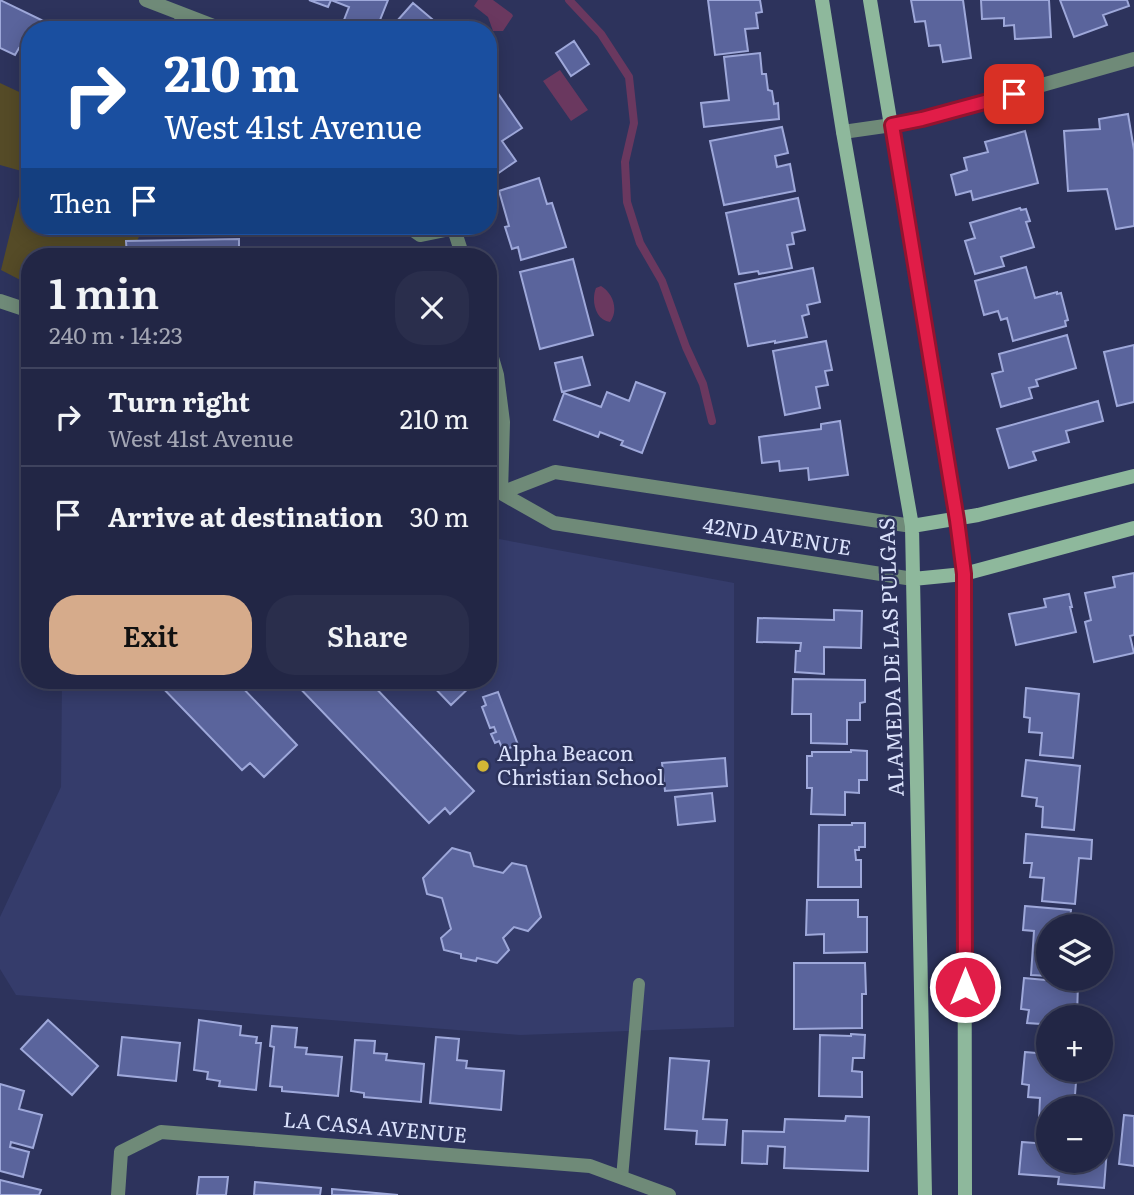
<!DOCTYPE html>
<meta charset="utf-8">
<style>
:root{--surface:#222645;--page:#2a2e4c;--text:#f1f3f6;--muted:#a2a5b3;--line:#3f435e;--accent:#d6ab8b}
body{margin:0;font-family:Literata,serif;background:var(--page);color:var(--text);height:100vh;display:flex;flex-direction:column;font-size:26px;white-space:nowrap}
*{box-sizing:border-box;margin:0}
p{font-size:23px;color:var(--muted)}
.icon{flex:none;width:38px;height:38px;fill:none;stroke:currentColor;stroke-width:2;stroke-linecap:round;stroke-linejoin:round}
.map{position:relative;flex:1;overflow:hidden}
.side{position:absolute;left:21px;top:248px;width:476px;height:441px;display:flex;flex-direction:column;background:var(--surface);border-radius:28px;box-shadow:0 4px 18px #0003,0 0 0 2px var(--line)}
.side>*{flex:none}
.hud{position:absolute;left:21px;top:21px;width:476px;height:214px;border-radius:28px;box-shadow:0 4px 18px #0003,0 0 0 2px var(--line);background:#1a4fa0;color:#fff;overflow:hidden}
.tools{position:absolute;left:1036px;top:914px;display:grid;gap:14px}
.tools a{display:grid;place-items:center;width:77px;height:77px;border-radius:50%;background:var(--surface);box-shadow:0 4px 18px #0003,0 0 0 2px var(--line);font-size:35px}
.pin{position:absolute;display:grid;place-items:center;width:60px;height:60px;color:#fff;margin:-30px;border-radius:14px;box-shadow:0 4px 10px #0006}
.me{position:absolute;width:77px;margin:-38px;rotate:0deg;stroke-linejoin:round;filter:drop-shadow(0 0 5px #0008)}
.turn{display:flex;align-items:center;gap:24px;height:147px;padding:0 28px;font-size:32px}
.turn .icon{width:91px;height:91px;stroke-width:2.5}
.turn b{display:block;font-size:49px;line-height:60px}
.then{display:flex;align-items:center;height:66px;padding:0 28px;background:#0003;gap:14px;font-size:26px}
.round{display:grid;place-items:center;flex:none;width:74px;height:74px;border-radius:28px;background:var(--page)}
.headline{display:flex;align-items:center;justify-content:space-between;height:119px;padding:0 28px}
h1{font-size:42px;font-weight:600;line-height:52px}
.button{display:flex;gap:14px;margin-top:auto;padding:14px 28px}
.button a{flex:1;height:80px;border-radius:28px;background:var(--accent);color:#111;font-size:28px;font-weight:600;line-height:80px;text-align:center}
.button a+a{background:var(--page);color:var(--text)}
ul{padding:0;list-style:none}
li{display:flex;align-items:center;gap:21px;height:98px;padding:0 28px;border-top:2px solid var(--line)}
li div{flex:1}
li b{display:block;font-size:26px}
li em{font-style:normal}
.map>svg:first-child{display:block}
.built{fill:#353c6b}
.green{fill:#554b27}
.water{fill:#6a385f}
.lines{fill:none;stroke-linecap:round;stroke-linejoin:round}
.stream{stroke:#6a385f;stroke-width:8}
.building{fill:#5a649c;stroke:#9ea8da;stroke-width:2}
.lane{stroke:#6f8a78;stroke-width:12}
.street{stroke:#6f8a78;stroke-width:14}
.secondary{stroke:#8eb89c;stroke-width:14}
.route-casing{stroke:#92132f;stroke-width:18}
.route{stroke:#e11d48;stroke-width:12}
.poi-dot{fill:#d4b635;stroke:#2d335c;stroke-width:2.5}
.labels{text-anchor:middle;stroke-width:5;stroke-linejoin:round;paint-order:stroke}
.street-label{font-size:21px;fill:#dbe2fc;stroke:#2d335c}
.poi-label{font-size:21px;fill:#dbe2fc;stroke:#2d335c;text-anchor:start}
</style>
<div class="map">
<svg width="1134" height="1195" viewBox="0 0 1134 1195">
<rect width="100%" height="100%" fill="#2d335c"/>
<!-- built -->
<path class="built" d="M488,537l246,46v444l-214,8 -504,-40 -16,-26v-52l61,-130 1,-106h426z"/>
<!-- green -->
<path class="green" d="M0,83l30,14v129h115l-17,31h-98v28l-29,-15 24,-98 -25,-7z"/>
<!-- water -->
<path class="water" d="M478,0h15l19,14 1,2 -10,15h-10l-5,-14 -14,-11z
M560,70l28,40 -17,11 -28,-40z
M601,286c12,7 18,24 9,36 -15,-2 -19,-22 -14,-34z"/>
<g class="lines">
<!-- stream -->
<path class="stream" d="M569,0l32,34 28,43 5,46 -9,39 2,40 13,41 22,38 24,66 17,37 9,37"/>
</g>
<!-- building -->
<path class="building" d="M0,0l62,30h-32v23l-11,-5 -4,7 -15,-7z
M309,0h22l-3,7z
M331,0h57l-12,30h-23l-11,-5 7,-18z
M708,0h52l2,12 -6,1 2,15 -13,1 3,22 -33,4z
M911,0h52l8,58 -28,4 -3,-17 -11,1 -4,-25 -10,1z
M981,0h68l2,37 -36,2 -1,-14 -10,1v-8l-22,1z
M1060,0h67l2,6 -26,9 4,10 -33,12z
M413,3l32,27h-56z
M574,41l15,23 -18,12 -15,-23z
M760,53l2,21h4l2,16 4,1 2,13 4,-1 1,16 -75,8 -3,-24 28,-3 -5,-43z
M488,79l34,49 -20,13 14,20 -26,18 -2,-2z
M1128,114l6,36v76l-18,3 -9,-40 -39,2 -4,-60 36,-2 -1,-10z
M782,127l6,26 -13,3 2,11 13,-3 5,27 -71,14 -14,-64z
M1025,131l13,52 -65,17 -2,-9 -15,4 -5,-20 16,-5 -3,-12 24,-6 -3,-10z
M539,178l8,26 5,-1 14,44 -45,13 -3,-13 -6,2 -7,-22 4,-1 -10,-35z
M798,198l7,32 -13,3 2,11 -7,1 5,23 -33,6 -1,-3 -19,3 -13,-61z
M1020,208l1,2 5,-1 4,12 -4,1 8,25 -33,10 3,9 -29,8 -10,-33 10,-3 -5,-15z
M286,226h26l-3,7z
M239,239v18h-112l-1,-16z
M573,259l20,76 -53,14 -20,-77z
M1026,267l9,31 22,-6v2l4,-1 7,27 -3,1 1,5 -53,15 -6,-23 -6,2 -3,-9 -14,4 -9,-34z
M813,268l7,34 -13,3 2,9 -7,2 5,21 -32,6v-2l-27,5 -13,-62z
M1067,335l9,33 -40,12 2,6 -9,2 3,10 -31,9 -9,-33 11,-3 -4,-17z
M826,341l6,29 -7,1 3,14 -12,2 4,21 -35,7 -12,-64z
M1134,345v57l-17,4 -13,-54z
M582,357l8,28 -28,7 -7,-29z
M636,382l29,11 -23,60 -21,-8 2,-4 -23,-9 -2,5 -44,-17 10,-27 37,14 6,-15 22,9z
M1098,401l5,20 -37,10 3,11 -36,10 3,8 -27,8 -12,-39z
M840,421l8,54 -39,5 -1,-12 -28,3 -1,-10 -17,2 -3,-26 62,-8v-5z
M1134,573v62l-4,1 4,17 -40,9 -9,-40 6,-2 -6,-27 30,-6 -2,-10z
M1069,594l3,13h-2l6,25 -60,13 -7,-31 37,-7 -2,-8z
M834,610l28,1 -1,37 -37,-1v27l-29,-2 1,-21h4l1,-8 -44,-1 1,-24 76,2z
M793,679l72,1v22l-5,1v17h-13v24l-36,-1v-29h-19z
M156,681h86l-3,3 58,61 -33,32 -14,-14 -8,7z
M293,681h76l105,110 -24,23 -5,-6 -16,15z
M428,681h48l-25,24z
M1026,688l53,6 -6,64 -33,-3 2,-22 -13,-1 1,-14 -6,-1z
M498,692l20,53 -15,5 -4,-9 -4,2 -4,-9 5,-2 -2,-5 -4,1 -8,-21 4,-2 -3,-8z
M851,750l16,1v29h-8v13l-14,-1v23l-34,-1 1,-26h-5v-32h5v-4h39z
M725,758l2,28 -62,5 -3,-28z
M1026,760l54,6 -6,64 -32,-3 1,-20 -7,-1 1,-8 -15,-2z
M712,793l3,28 -37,4 -3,-28z
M852,823h13v24h-6v3h-4l1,10h5v27h-43l1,-62h33z
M1026,834l66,6 -1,19 -12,-1 -4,46 -33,-3 2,-23 -14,-1 2,-14h-8z
M452,848l18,5 4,13 29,7 9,-10 14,3 15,51 -13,14 -14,-4 -11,11 6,12 -12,13 -20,-5 -1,3 -15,-3v-4l-17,-4 -3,-12 10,-9 -9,-31 -15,-4 -4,-16z
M807,900h51v17h9v35l-43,1v-19l-18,1z
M1025,906l46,4 -2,16h-21v50l-17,-1 3,-44 -11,-1z
M794,963h71l1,31h-4v34l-68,1z
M1024,978l54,5 -1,34h-29v29h-9l2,-22 -14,-1 2,-13 -8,-1z
M48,1020l50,46 -26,29 -51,-46z
M199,1020l42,6 -1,9 17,2 -1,6h5l-5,47 -37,-4 1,-5 -13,-2 1,-7 -14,-2z
M272,1026l25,2 -2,19 12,1 -1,6 36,3 -4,39 -56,-5v-4l-12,-1 4,-39 -4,-1z
M851,1034l14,1 -1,23h-11l-1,13 10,1v25l-43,-1 1,-61 31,1z
M122,1037l58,6 -4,38 -58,-6z
M436,1037l23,2 -2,21 10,1 -1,7 38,3 -3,39 -71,-7z
M355,1040l20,1 -1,12 13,1 -1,6 38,4 -3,38 -57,-5v-4l-13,-2z
M1025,1052l23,2v15h29l-3,39h-26v12l-9,-1 1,-21 -12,-1 1,-12 -7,-1z
M670,1058l39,3 -6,58 24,1 -2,25 -29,-1 1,-13 -32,-2z
M0,1084l24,7 -5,18 23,6 -9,33 -22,-6 -1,5 19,5 -6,25 -23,-6z
M1124,1115l10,1v50l-15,-2z
M846,1116l23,1 -1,54 -84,-3 1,-21 -17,-1 -1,18 -25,-1 1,-32 41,1 1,-13 60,2z
M1022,1142l26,2v16h53v-11h6l-3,39 -46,-4 1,-7 -40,-3z
M199,1177h29l-2,18h-29z
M0,1180l41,10 -2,5h-39z
M255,1182l66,6 -1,7h-66z
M332,1189l66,6h-66z"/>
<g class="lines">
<!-- lane -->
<path class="lane" d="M176,30l7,-16
M406,226l14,10 34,-7
M622,1178l17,-194"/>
<!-- street -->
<path class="street" d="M146,0l78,30
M843,132l49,-7 30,-6 212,-60
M453,226l10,31
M0,301l30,10
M488,344l9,31 6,47 -2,71
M488,492l13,1 54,-21 357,54
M501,493l53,30 359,56
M118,1195l3,-43 40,-20 429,34 79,29"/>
<!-- secondary -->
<path class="secondary" d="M822,0l21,132 69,394 13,669
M870,0l87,520 7,54 1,621
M912,526l66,-11 156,-39
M913,579l51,-5 170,-46"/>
</g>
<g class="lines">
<defs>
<path id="route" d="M965,987l-1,-413 -7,-54 -65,-395 30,-6 92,-25"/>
</defs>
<!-- route casing -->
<use href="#route" class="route-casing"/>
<!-- route -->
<use href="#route" class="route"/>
</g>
<!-- markers -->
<circle class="poi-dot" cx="483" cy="766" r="7"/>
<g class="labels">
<!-- street labels -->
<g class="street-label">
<text transform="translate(777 537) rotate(9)" y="7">42ND AVENUE</text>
<text transform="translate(892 657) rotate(-92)" y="7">ALAMEDA DE LAS PULGAS</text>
<text transform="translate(375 1128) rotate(5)" y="7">LA CASA AVENUE</text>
</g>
<!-- poi labels -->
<g class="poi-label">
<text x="497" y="761">Alpha Beacon<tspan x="497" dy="24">Christian School</tspan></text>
</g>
</g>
</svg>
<div class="tools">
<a><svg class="icon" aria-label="layers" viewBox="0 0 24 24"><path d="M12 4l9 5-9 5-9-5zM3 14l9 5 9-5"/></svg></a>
<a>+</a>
<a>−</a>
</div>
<div class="pin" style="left:1014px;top:94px;background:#d93025"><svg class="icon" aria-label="arrive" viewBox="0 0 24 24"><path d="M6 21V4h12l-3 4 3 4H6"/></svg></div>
<svg class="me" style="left:965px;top:987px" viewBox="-20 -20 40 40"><circle r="17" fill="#e11d48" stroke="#fff" stroke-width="3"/><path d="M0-11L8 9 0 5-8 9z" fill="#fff"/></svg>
<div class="hud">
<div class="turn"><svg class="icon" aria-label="right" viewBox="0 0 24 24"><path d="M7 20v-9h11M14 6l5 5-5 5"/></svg><div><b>210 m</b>West 41st Avenue</div></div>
<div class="then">Then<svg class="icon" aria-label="arrive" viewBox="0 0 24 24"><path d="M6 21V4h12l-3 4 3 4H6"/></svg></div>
</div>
<section class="side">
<div class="headline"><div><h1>1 min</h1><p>240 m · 14:23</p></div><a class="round"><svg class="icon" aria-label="close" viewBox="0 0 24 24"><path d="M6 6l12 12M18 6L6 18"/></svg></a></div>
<ul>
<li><svg class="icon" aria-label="right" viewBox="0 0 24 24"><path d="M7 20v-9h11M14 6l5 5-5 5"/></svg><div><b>Turn right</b><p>West 41st Avenue</p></div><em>210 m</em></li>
<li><svg class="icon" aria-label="arrive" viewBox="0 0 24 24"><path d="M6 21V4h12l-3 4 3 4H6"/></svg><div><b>Arrive at destination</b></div><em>30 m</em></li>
</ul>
<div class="button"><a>Exit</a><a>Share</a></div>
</section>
</div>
